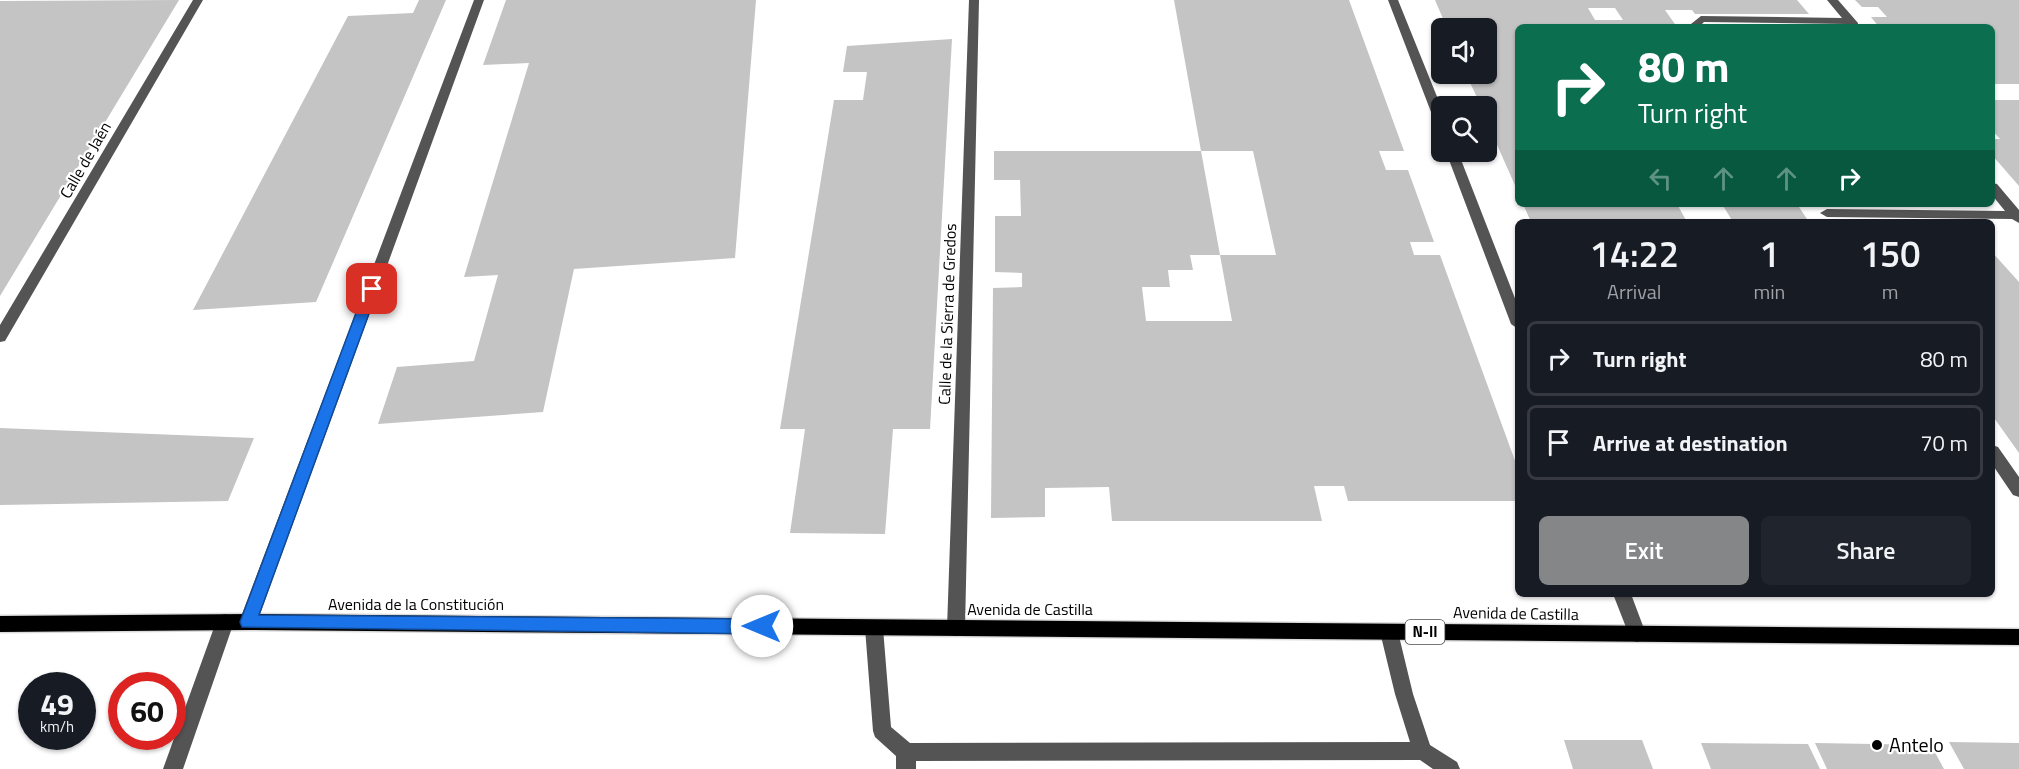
<!DOCTYPE html>
<meta charset="utf-8">
<style>
:root{--surface:#171b24;--page:#20242c;--text:#f1f3f6;--muted:#9ea1a6;--line:#363941;--accent:#858687}
body{margin:0;font-family:"Titillium Web",sans-serif;background:var(--page);color:var(--text);height:100vh;display:flex;flex-direction:column;font-size:22px;white-space:nowrap}
*{box-sizing:border-box;margin:0}
p{font-size:20px;color:var(--muted)}
.icon{flex:none;width:33px;height:33px;fill:none;stroke:currentColor;stroke-width:2;stroke-linecap:round;stroke-linejoin:round}
.map{position:relative;flex:1;overflow:hidden}
.drawer{position:absolute;left:1515px;top:219px;width:480px;height:378px;display:flex;flex-direction:column;background:var(--surface);border-radius:9px;box-shadow:0 2px 4px #0004}
.drawer>*{flex:none}
.hud{position:absolute;left:1515px;top:24px;width:480px;height:183px;border-radius:9px;box-shadow:0 2px 4px #0004;background:#0b6e4f;color:#fff;overflow:hidden}
.buttons{position:absolute;left:1431px;top:18px;display:grid;gap:12px}
.buttons a{display:grid;place-items:center;width:66px;height:66px;border-radius:9px;background:var(--surface);box-shadow:0 2px 4px #0004;font-size:30px}
.speed{position:absolute;left:18px;top:672px;display:flex;gap:12px;font-size:30px;font-weight:700;text-align:center}
.speed>*{display:grid;place-content:center;width:78px;height:78px;border-radius:50%;background:var(--surface);box-shadow:0 2px 4px #0004;line-height:1}
.speed small{font-size:15px;font-weight:400}
.speed .limit{border:9px solid #d22;background:#fff;color:#111}
.pin{position:absolute;display:grid;place-items:center;width:51px;height:51px;color:#fff;margin:-26px;border-radius:12px;box-shadow:0 3px 9px #0006}
.me{position:absolute;width:66px;margin:-33px;rotate:270deg;stroke-linejoin:round;filter:drop-shadow(0 0 4px #0008)}
.turn{display:flex;align-items:center;gap:21px;height:126px;padding:0 24px;font-size:27px}
.turn .icon{width:78px;height:78px;stroke-width:2.5}
.turn b{display:block;font-size:42px;line-height:51px}
.lanes{display:flex;align-items:center;height:57px;padding:0 24px;background:#0003;justify-content:center;gap:30px;direction:ltr}
.lanes .off{opacity:.35}
.eta{display:flex;justify-content:space-evenly;align-items:center;height:102px;text-align:center}
.eta b{font-size:36px;font-weight:600;line-height:42px}
.primary-button{display:flex;gap:12px;margin-top:auto;padding:12px 24px}
.primary-button a{flex:1;height:69px;border-radius:9px;background:var(--accent);color:#fff;font-size:24px;font-weight:600;line-height:69px;text-align:center}
.primary-button a+a{background:var(--page);color:var(--text)}
ul{padding:0;list-style:none}
li{display:flex;align-items:center;gap:18px;height:75px;margin:0 12px 9px;padding:0 12px;border:3px solid var(--line);border-radius:9px}
li div{flex:1}
li b{display:block;font-size:22px}
li em{font-style:normal}
.map>svg:first-child{display:block}
.building{fill:#c4c4c4;fill-rule:evenodd}
.lines{fill:none;stroke-linecap:round;stroke-linejoin:round}
.major-casing{stroke:#dbdbdb;stroke-width:3}
.minor{fill:#545454;fill-rule:evenodd}
.major{fill:#000;fill-rule:evenodd}
.route{fill:#1a73e8;stroke:#114b97;stroke-width:1.5}
.poi-dot{fill:#000;stroke:#fff;stroke-width:2}
.labels{text-anchor:middle;stroke-width:4.5;stroke-linejoin:round;paint-order:stroke}
.shield{fill:#fff;stroke:#4c4c4c;stroke-width:1.5}
.shield-label{font-size:15px;font-weight:bold;fill:#000}
.street-label{font-size:16px;fill:#000;stroke:#fff}
.near-poi-label{font-size:20px;fill:#000;stroke:#fff;text-anchor:start}
</style>
<div class="map">
<svg width="2019" height="769" viewBox="0 0 2019 769">
<rect width="100%" height="100%" fill="#fff"/>
<!-- building -->
<path class="building" d="M179,0l-179,296v-295z
M419,0h27l-130,302 -123,8 155,-294 65,-3z
M506,0h250l-21,258 -161,11 -31,143 -165,12 19,-57 77,-6 24,-86 -34,2 65,-214 -46,2z
M1174,0h175l55,151h-25l7,19h22l26,72h-24l4,13h26l78,214v32h-170l-4,-15h-30l8,35h-210l-3,-34 -64,1v29l-54,1 2,-230 29,-1v-14l-27,-1v-56h26l-1,-36h-26v-29h207zM1201,151h52l23,104h-56l12,66h-86l-4,-34h28l-2,-17h25l-3,-15h30z
M1435,0h362l12,14h-114l-3,-4h-27l12,17h-159v165l-32,-72v-14h-5l-15,-32h20v-46h-39zM1588,8h27l8,12h-28z
M1855,0h164v84h-27v-57h-113l-8,-10h16l-9,-10h-16z
M952,39l-22,390h-37l-8,105 -95,-1 15,-104h-25l54,-329h29l4,-28h-24l4,-26z
M1992,100h27v86l-27,-31v-16h8l-8,-9z
M1523,204h154l10,18h-156z
M1722,204h75l12,18h-76z
M1992,252l27,30v171l-27,-38z
M0,428l254,10 -26,63 -228,4z
M1564,740h78l11,29h-80z
M1949,742l70,1v26h-55z
M1701,743l107,1 12,25h-109z
M1815,743l116,2 13,24h-117z"/>
<g class="lines">
<defs>
<path id="major" d="M248,614l1771,15v16l-1771,-15 -248,2v-16z"/>
</defs>
<!-- major casing -->
<use href="#major" class="major-casing"/>
<!-- minor -->
<path class="minor" d="M193,0h10l-198,341 -5,1v-17z
M474,0h10l-227,622 -3,6 -6,2 -6,-2 -3,-6z
M969,0h10l-14,628 -3,6 -6,2 -6,-2 -3,-6z
M1388,0h10l44,109v20l-6,-4z
M1827,0h11l20,23v4h-8l-3,-3 -143,-2 -2,2 1,3h-10l-2,-3 10,-8 141,2z
M1446,152h12l60,154v23l-7,-5z
M1992,183l5,1 22,26v13l-7,-4 -185,-2 -7,-4 7,-4 178,2 -13,-16z
M1992,445l6,2 21,30v20l-6,-2 -21,-31z
M1613,594h18l15,40 -3,6 -6,2 -6,-2z
M225,614l6,2 3,6 -51,147h-20l53,-147 3,-6z
M874,620l6,2 3,6 8,99 19,16 500,-1 -15,-48 -15,-62 3,-6 6,-2 6,2 3,6 15,62 17,51 27,17 3,7h-27l-13,-9 -504,1v8h-20v-13l-21,-19 -2,-6 -8,-103 3,-6z"/>
<!-- major -->
<use href="#major" class="major"/>
</g>
<!-- route -->
<path class="route" d="M372,284l6,5 -119,326 503,4 6,2 2,5 -2,6 -6,2 -520,-7 -2,-5 125,-333z"/>
<!-- markers -->
<circle class="poi-dot" cx="1877" cy="745" r="6"/>
<g class="labels">
<!-- shield labels -->
<rect class="shield" x="1405.5" y="620" width="39" height="24" rx="4.5"/>
<g class="shield-label">
<text x="1425" y="637">N-II</text>
</g>
<!-- street labels -->
<g class="street-label">
<text transform="translate(85 160) rotate(-60)" y="6">Calle de Jaén</text>
<text transform="translate(947 314) rotate(-88)" y="6">Calle de la Sierra de Gredos</text>
<text x="416" y="610">Avenida de la Constitución</text>
<text x="1030" y="615">Avenida de Castilla</text>
<text transform="translate(1516 613) rotate(1)" y="6">Avenida de Castilla</text>
</g>
<!-- near-poi labels -->
<g class="near-poi-label">
<text x="1889" y="752">Antelo</text>
</g>
</g>
</svg>
<div class="buttons">
<a><svg class="icon" aria-label="sound" viewBox="0 0 24 24"><path d="M4 9h4l5-4v14l-5-4H4zM17 9q2 3 0 6"/></svg></a>
<a><svg class="icon" aria-label="search" viewBox="0 0 24 24"><circle cx="10" cy="10" r="6"/><path d="M15 15l6 6"/></svg></a>
</div>
<div class="speed"><div>49<small>km/h</small></div><div class="limit">60</div></div>
<div class="pin" style="left:372px;top:289px;background:#d93025"><svg class="icon" aria-label="arrive" viewBox="0 0 24 24"><path d="M6 21V4h12l-3 4 3 4H6"/></svg></div>
<svg class="me" style="left:762px;top:626px" viewBox="-20 -20 40 40"><circle r="19" fill="#fff"/><path d="M0-13L10 11 0 6-10 11z" fill="#1a73e8"/></svg>
<div class="hud">
<div class="turn"><svg class="icon" aria-label="right" viewBox="0 0 24 24"><path d="M7 20v-9h11M14 6l5 5-5 5"/></svg><div><b>80 m</b>Turn right</div></div>
<div class="lanes"><svg class="icon off" aria-label="left" viewBox="0 0 24 24"><path d="M17 20v-9H6M10 6l-5 5 5 5"/></svg><svg class="icon off" aria-label="ahead" viewBox="0 0 24 24"><path d="M12 20V5M6 11l6-6 6 6"/></svg><svg class="icon off" aria-label="ahead" viewBox="0 0 24 24"><path d="M12 20V5M6 11l6-6 6 6"/></svg><svg class="icon" aria-label="right" viewBox="0 0 24 24"><path d="M7 20v-9h11M14 6l5 5-5 5"/></svg></div>
</div>
<section class="drawer">
<div class="eta">
<div><b>14:22</b><p>Arrival</p></div>
<div><b>1</b><p>min</p></div>
<div><b>150</b><p>m</p></div>
</div>
<ul>
<li><svg class="icon" aria-label="right" viewBox="0 0 24 24"><path d="M7 20v-9h11M14 6l5 5-5 5"/></svg><div><b>Turn right</b></div><em>80 m</em></li>
<li><svg class="icon" aria-label="arrive" viewBox="0 0 24 24"><path d="M6 21V4h12l-3 4 3 4H6"/></svg><div><b>Arrive at destination</b></div><em>70 m</em></li>
</ul>
<div class="primary-button"><a>Exit</a><a>Share</a></div>
</section>
</div>
